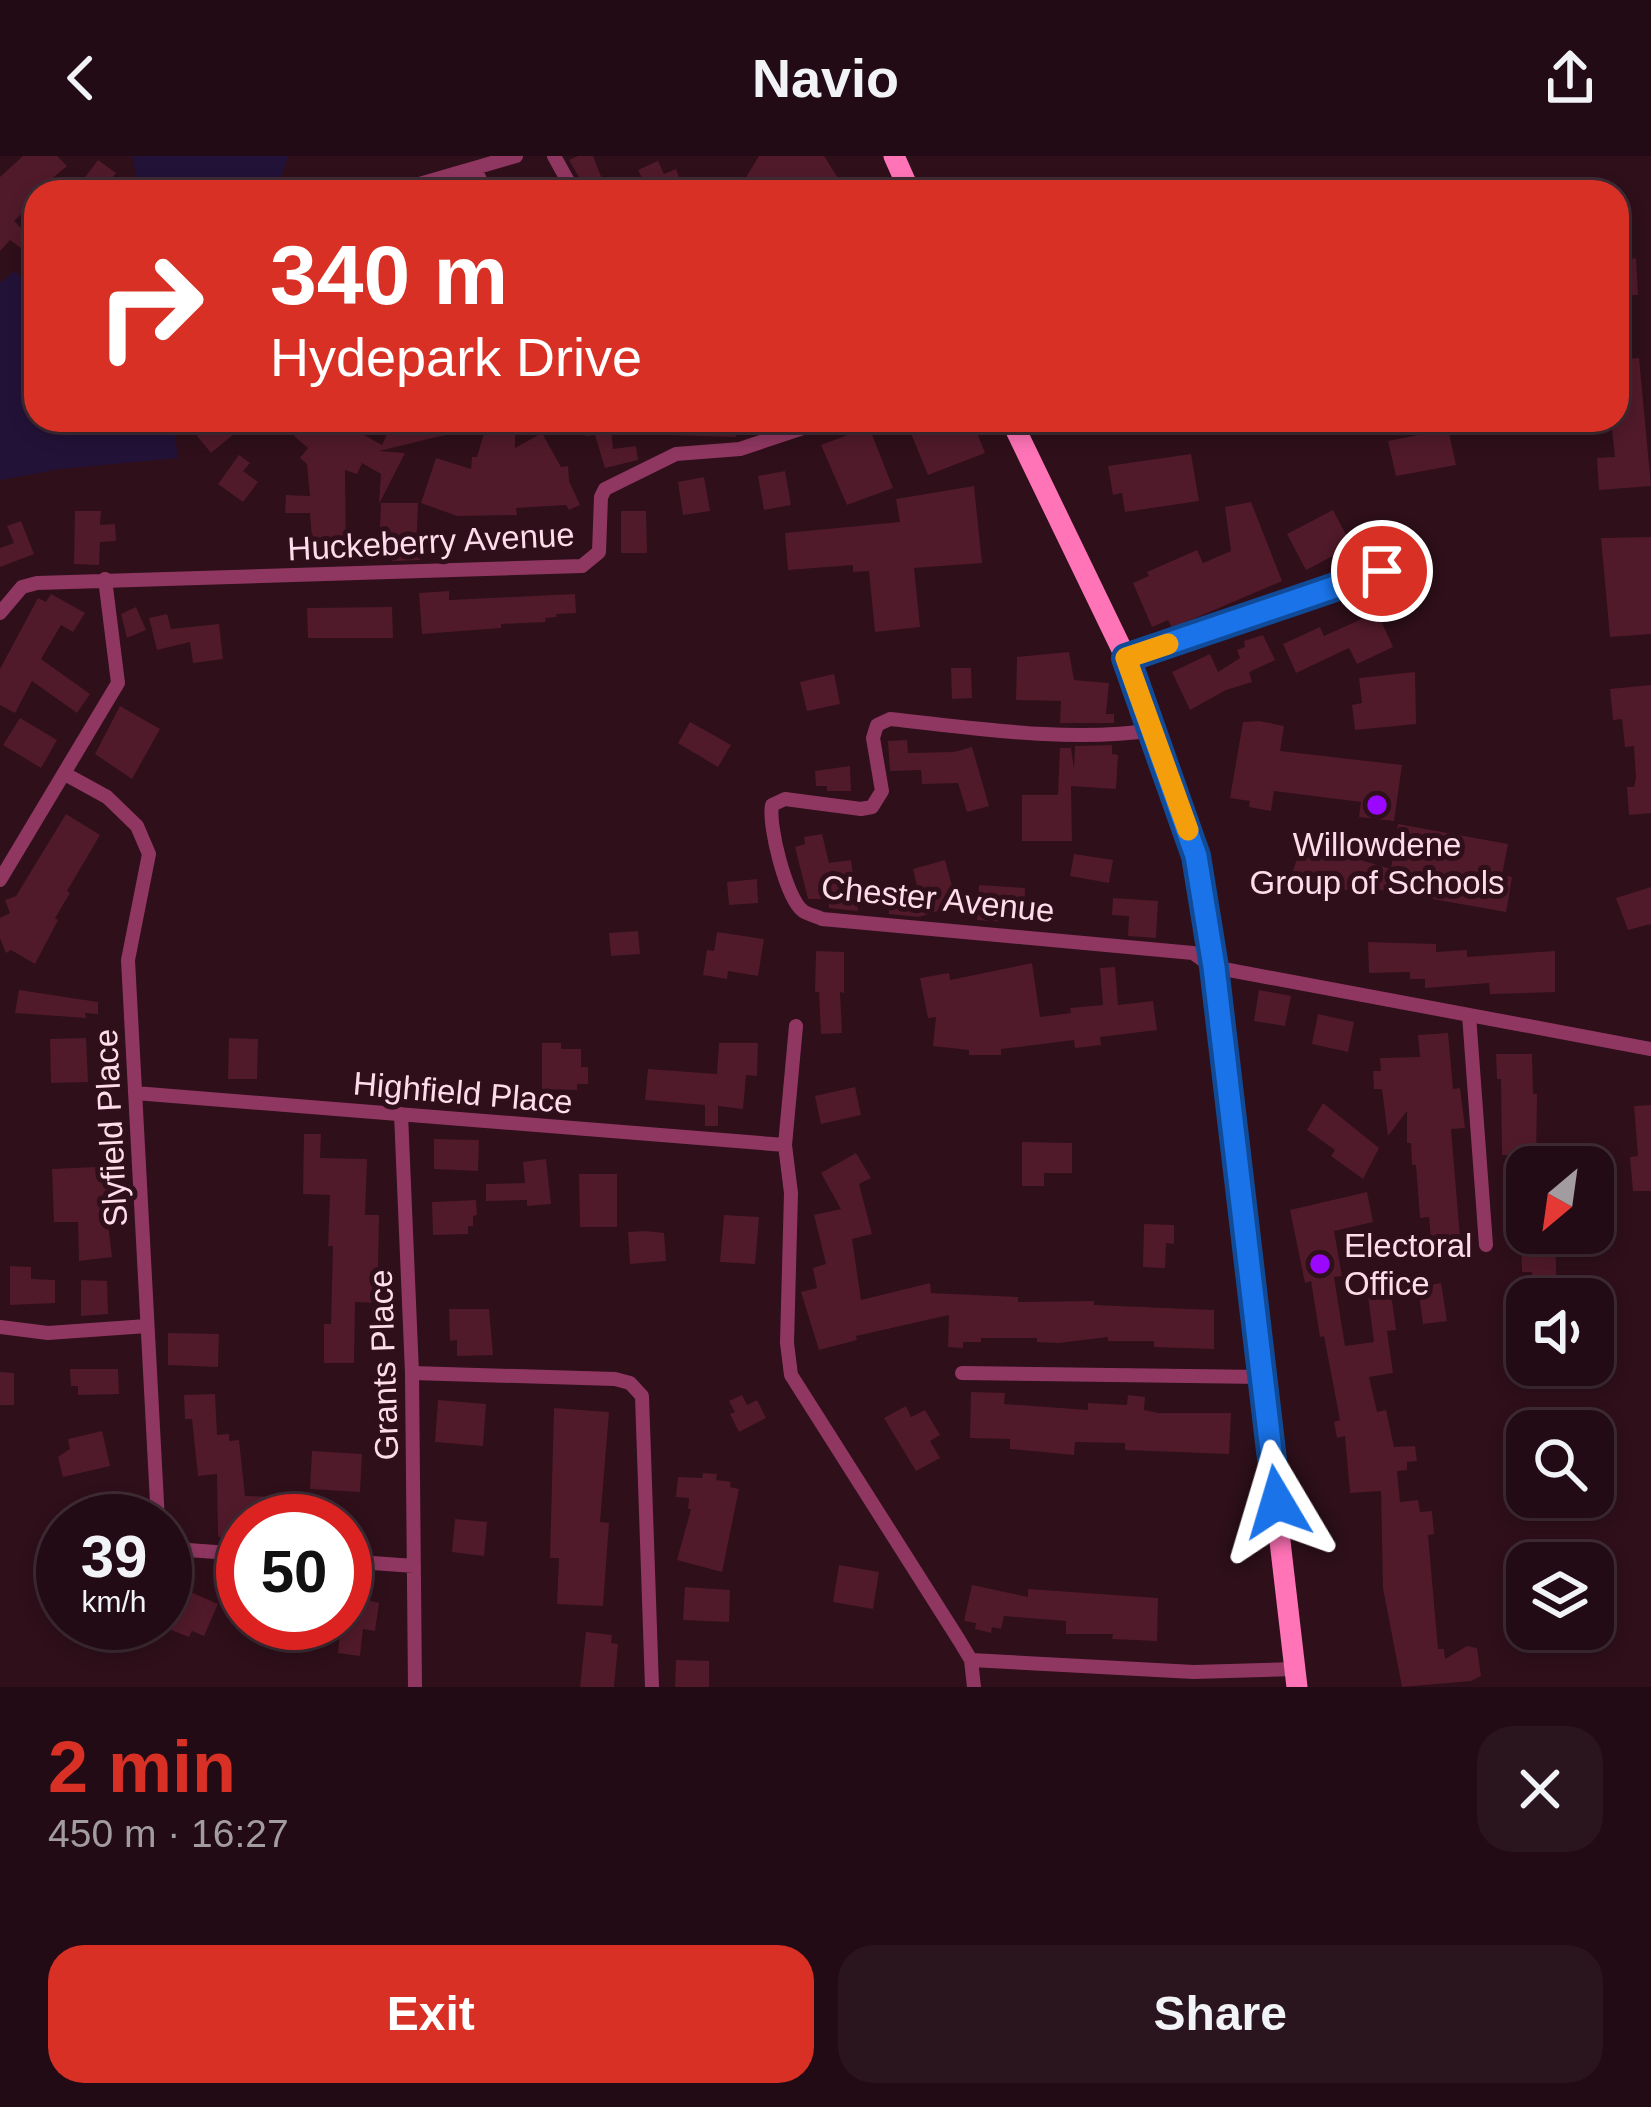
<!DOCTYPE html>
<meta charset="utf-8">
<style>
:root{--surface:#220b14;--page:#2a141d;--text:#f1f3f6;--muted:#a29ba0;--line:#3f2b34;--accent:#d93025}
body{margin:0;font-family:Arial,sans-serif;background:var(--page);color:var(--text);height:100vh;display:flex;flex-direction:column;font-size:45px;white-space:nowrap}
*{box-sizing:border-box;margin:0}
p{font-size:39px;color:var(--muted)}
.icon{flex:none;width:66px;height:66px;fill:none;stroke:currentColor;stroke-width:2;stroke-linecap:round;stroke-linejoin:round}
.map{position:relative;height:1531px;overflow:hidden}
.drawer{display:flex;flex-direction:column;background:var(--surface);flex:1}
.drawer>*{flex:none}
.guide{position:absolute;left:24px;top:24px;width:1605px;height:252px;border-radius:36px;box-shadow:0 6px 18px #0003,0 0 0 3px var(--line);background:#d93025;color:#fff;overflow:hidden}
.needle{width:78px;rotate:209deg}
.fabs{position:absolute;left:1506px;top:990px;display:grid;gap:24px}
.fabs a{display:grid;place-items:center;width:108px;height:108px;border-radius:24px;background:var(--surface);box-shadow:0 6px 18px #0003,0 0 0 3px var(--line);font-size:60px}
.speed{position:absolute;left:36px;top:1338px;display:flex;gap:24px;font-size:60px;font-weight:700;text-align:center}
.speed>*{display:grid;place-content:center;width:156px;height:156px;border-radius:50%;background:var(--surface);box-shadow:0 6px 18px #0003,0 0 0 3px var(--line);line-height:1}
.speed small{font-size:30px;font-weight:400}
.speed .limit{border:18px solid #d22;background:#fff;color:#111}
.pin{position:absolute;display:grid;place-items:center;width:102px;height:102px;color:#fff;margin:-51px;border:6px solid #fff;border-radius:50%;box-shadow:0 3px 12px #0007}
.me{position:absolute;width:132px;margin:-66px;rotate:353deg;stroke-linejoin:round;filter:drop-shadow(0 0 9px #0008)}
.turn{display:flex;align-items:center;gap:42px;height:252px;padding:0 48px;font-size:54px}
.turn .icon{width:156px;height:156px;stroke-width:2.5}
.turn b{display:block;font-size:84px;line-height:102px}
.round{display:grid;place-items:center;flex:none;width:126px;height:126px;border-radius:36px;background:var(--page)}
.head{display:flex;align-items:center;justify-content:space-between;height:204px;padding:0 48px}
h1{font-size:72px;font-weight:600;line-height:90px;color:var(--accent)}
.button{display:flex;gap:24px;margin-top:auto;padding:24px 48px}
.button a{flex:1;height:138px;border-radius:36px;background:var(--accent);color:#fff;font-size:48px;font-weight:600;line-height:138px;text-align:center}
.button a+a{background:var(--page);color:var(--text)}
header{display:flex;justify-content:space-between;align-items:center;height:156px;padding:0 48px;background:var(--surface);font-size:54px;font-weight:600}
.map>svg:first-child{display:block}
.green{fill:#231238}
.building{fill:#501a2a}
.lines{fill:none;stroke-linecap:round;stroke-linejoin:round}
.street{stroke:#903761;stroke-width:14}
.secondary{stroke:#ff73b7;stroke-width:21}
.route-casing{stroke:#114b97;stroke-width:30}
.route{stroke:#1a73e8;stroke-width:21}
.slow{stroke:#f59e0b;stroke-width:21}
.poi-dot{fill:#9a08ff;stroke:#2e0f1a;stroke-width:4.5}
.labels{text-anchor:middle;stroke-width:10;stroke-linejoin:round;paint-order:stroke}
.street-label{font-size:33px;fill:#ffdcea;stroke:#2e0f1a}
.poi-label{font-size:33px;fill:#ffdcea;stroke:#2e0f1a}
</style>
<header><svg class="icon" aria-label="back" viewBox="0 0 24 24"><path d="M15 5l-7 7 7 7"/></svg>Navio<svg class="icon" aria-label="share" viewBox="0 0 24 24"><path d="M12 15V3M7 8l5-5 5 5M5 13v7h14v-7"/></svg></header>
<div class="map">
<svg width="1651" height="1531" viewBox="0 0 1651 1531">
<rect width="100%" height="100%" fill="#2e0f1a"/>
<!-- green -->
<path class="green" d="M132,0h156l-12,36h-140l2,-8z
M15,115l21,20v129h137l5,38 -118,11 -60,11v-197z"/>
<!-- building -->
<path class="building" d="M23,0h34l10,10 -31,26v8l-22,21 22,21v17l-26,-19 -10,11v-74z
M578,0h15l9,23 -18,7 -15,-26z
M759,0h65l14,22 -31,14h-70z
M98,4l18,13 -15,19h-27z
M658,5l6,13 12,-5 9,23h-36l-11,-22z
M1628,61l2,42 6,-1 2,37 -21,1v-78z
M1639,202l12,128 -52,4 -2,-32 18,-1 -4,-37h6v-60z
M306,264h57l-6,11 25,14 11,-25h26l30,14 -70,17 26,2 -26,51 2,-30 -19,-11 -5,11 -12,-4 1,81 -33,2 -3,-40h-25l1,-18 24,1 -3,-32 -7,-6 8,-10 -14,-12z
M488,264h27v28l27,-15 19,34 7,-1 1,15 11,24 -11,5 -3,-5 -50,3 1,7 -60,1 -36,-13 15,-45 35,11 1,-12h5z
M583,264h27l3,29 23,-3 2,14 -33,8 -10,-33 -10,1z
M669,264h66l1,17 -67,-2z
M939,264h33l13,33 -57,22 -18,-44z
M214,266l26,7 -29,24 -14,-17z
M869,271l24,61 -46,17 -26,-60z
M1448,273l8,36 -60,11 -8,-35z
M1191,298l8,47 -74,11 -3,-19 -9,2 -5,-29z
M239,299l11,8 -7,8 15,11 -15,20 -25,-18z
M785,315l6,34 -27,5 -6,-34z
M704,321l6,34 -27,4 -5,-33z
M974,330l8,77 -68,5 6,59 -45,5 -6,-61 -16,1v-7l-65,5 -3,-37 115,-11 -4,-23z
M1251,346l31,79 -110,47 -4,-8 -16,7 -19,-44 16,-7 -2,-4 50,-22 6,13 28,-12 -6,-44z
M381,347h37l-2,49 4,-1v9l-28,1 -1,-12h-12z
M1333,354l19,36 -46,24 -19,-36z
M75,355h26l-1,14 15,-1 1,17 -16,1 -1,23 -25,-1z
M621,355h25l1,42h-26z
M21,365l13,33 -34,13v-19l14,-5 -7,-17z
M1651,381v97l-41,3 -9,-99z
M449,435v9l126,-6 1,19 -20,1 1,3 -12,1 1,4 -45,2v4l-79,6 -3,-41z
M51,438l34,19 -12,19 -12,-7 -20,34 49,35 -13,19 -45,-32 -17,32 -15,-8v-36l38,-71 8,4z
M136,451l10,23 -19,8 -6,-24z
M392,451l1,31h-85l-1,-30z
M1377,456l16,35 -36,17 -8,-16 -53,25 -13,-29 37,-17 4,9z
M167,458l4,15 48,-5 4,35 -30,4 -3,-21 -33,8 -8,-32z
M1263,479l12,25 -26,12 3,10 -26,8 -36,20 -18,-38 38,-18 8,18 22,-14 -3,-8 8,-3 -1,-6z
M1069,496l5,28 35,3 -3,31h8v9h-54l1,-22 -45,-1 1,-43z
M951,512h20l1,30 -20,1z
M1415,516l1,52 -61,6 -3,-25 10,-2 -3,-25z
M834,518l6,30 -33,7 -7,-29z
M1651,529v128l-22,2 -2,-28h7l2,-9 -2,-32 -9,1 -3,-28 -9,1 -3,-31z
M120,550l40,23 -28,50 -37,-25z
M20,562l37,22 -16,28 -38,-23z
M1259,565l25,5 -4,25 122,14 -8,56 -35,-4 2,-15 -87,-11 -3,20 -22,-4 1,-6 -20,-3 13,-76z
M690,566l41,23 -13,22 -40,-24z
M907,584l1,13 46,-1 18,-5 17,59 -22,6 -9,-29 -36,1 -1,-14 -31,1 -2,-30z
M1112,589v9l6,1 -2,34 -45,-3 1,55h-50v-46h36l2,-47h11l3,21 1,-23z
M850,610l1,25h-24v-5h-11l-1,-15z
M66,658l34,21 -33,56 3,2 -15,25 3,2 -23,44 -24,-14 -5,3 -6,-15v-20l10,-5 -5,-13 11,-4z
M1398,668l110,20 -6,31 10,2 -6,35 -136,-24 -3,8 -75,-22 10,-31 89,26z
M822,678l7,29 22,-3 7,51 -29,-3v-9h-21l-13,-52 10,-3 -1,-7z
M1074,698l39,6 -4,23 -39,-7z
M945,704l12,45 -38,12 -30,-3 -1,-17 31,-3 -6,-25z
M757,723l1,24 -29,2 -2,-23z
M979,729l46,3 -1,29 -17,-1 -1,6 -29,-2z
M1651,731v37l-23,6 -12,-32z
M1113,742l45,3 -2,37 -28,-2 1,-20 -17,-1z
M638,775l2,23 -29,2 -2,-23z
M717,776l47,7 -6,37 -30,-5 -1,8 -24,-4 4,-25 7,1z
M1368,786l68,2v8l31,-2v7l88,-6v41l-65,2 -1,-11 -64,5v-9h-15v-7l-41,1z
M816,795l28,1v41l-4,-1 2,41 -21,1 -2,-42h-4z
M1032,807l8,54 31,-4 -1,-5 33,-3 -3,-37 15,-1 3,38 35,-4 4,29 -57,7 1,8 -26,3 -1,-8 -73,9v6h-32v-5l-36,-4 3,-29 -8,1 -8,-40 29,-5 1,7z
M19,834l79,12v12l-13,-1 1,5 -71,-5z
M1259,834l32,6 -6,30 -31,-5z
M1318,858l36,8 -6,30 -36,-8z
M1448,877l5,56 7,-1 5,40 -14,1 9,108 -29,3 -2,-23 -9,1 -4,-53h-4l-1,-22h-4v-32l-19,25 -6,-47h-8l-1,-18h8l-1,-13 40,-1 -2,-22z
M86,882l2,44 -37,1 -1,-44z
M229,882l29,1 -1,40h-29z
M542,887h19v6h20v18h7v17h-11v6l-35,-1z
M719,887h39l-1,33 -11,-1 -3,34 -25,-3v20h-13v-21l-60,-5 3,-31 69,5z
M1496,898h36l1,40h4l-1,73h-9v61l-18,2 -4,-25 5,-1v-49h-8l-1,-76h-4z
M855,931l6,28 -40,9 -6,-28z
M1323,947l56,45 -16,31 -32,-23 4,-6 -28,-20z
M1651,949v86h-18l-3,-34 8,-1 -4,-50z
M304,978h17l-1,24 47,1 -2,56h14l-1,55 5,1 -1,32 -27,-1 -1,61h-30v-39h7l2,-78h-5l2,-51 -27,-1z
M434,983l45,1 -1,31 -44,-2z
M1022,986l50,1v30h-28v13h-22z
M856,997l15,25 -12,6 13,50 -20,5 9,61 69,-17 1,10 87,4v5l76,-1v4l120,5v39l-60,-2v-6h-46v-4l-50,6 -21,-1v-4h-56v4h-18v6l-15,-1 1,-32 -93,21 1,4 -38,10 -18,-58 16,-4 -4,-20 13,-4 -12,-49 27,-6 -20,-36z
M546,1003l5,45 -24,2v-6l-41,1v-17l39,-1 -2,-21z
M118,1010l2,40 -14,1 6,50 -33,4 -1,-39h-24l-2,-53z
M579,1018h38v53h-37z
M1367,1036l6,30 -39,9 8,45 -8,1 11,69 29,-4 -6,-46 23,-3 5,37 -9,1 6,42 -24,4 8,35 9,-2 8,37 21,-1 2,15 -10,1v8l-10,1 3,31 18,-2 2,12 12,-1 2,23 -6,1 10,114h6l1,10 22,-13 10,2 4,28 -10,5 -69,6 -19,-99 -2,-97 -31,2 -5,-57 -8,2 -3,-16 6,-2 -16,-84 -4,1 -9,-56 -6,2 -15,-73z
M476,1044l1,15 -4,1v10h-5v8l-35,1 -1,-33z
M724,1059l35,2 -4,47 -35,-2z
M1144,1068l30,1v19l-8,-1 -1,25 -22,-1z
M646,1075l18,2 2,28 -36,3 -2,-32z
M1555,1082l2,57 -24,1 -1,-24h-10l-1,-33z
M10,1110l21,1v12l24,1v23l-45,2z
M81,1124l26,1 1,33 -27,2z
M1441,1127l6,38 -24,3 -5,-37z
M449,1153h40l4,46 -36,1v-16l-7,1z
M168,1177l51,1 -1,33 -50,-2z
M70,1213h48l1,25 -41,1v-9h-7z
M0,1216l14,1v32h-14z
M971,1236l34,1 -1,11 84,6v-7l39,2 1,-10 17,2 -1,13 14,3h73l-2,41 -104,-4v-7l-50,-1 -1,13 -64,-6v-10l-40,-1z
M215,1238l2,41 12,-1v7l10,-1 6,56 32,1v24h-34v16h-25l-1,-63 -19,2 -6,-57h-7l-1,-24z
M742,1239l5,10 10,-5 9,18 -27,14 -9,-18 5,-2 -6,-11z
M438,1244l48,4 -3,42 -48,-4z
M906,1250l5,11 14,-7 15,25 -10,6 10,17 -24,13 -32,-53z
M554,1252l55,4 -9,110 9,1 -6,83 -46,-2 2,-46h-9z
M102,1275l8,35 -47,11 -5,-20 12,-8 -2,-10z
M312,1295l50,3 -2,38 -50,-3z
M703,1317l14,1 -1,6 15,2 -1,5 9,2 -17,83 -45,-12 14,-51h-3l1,-11 -13,-1 2,-20 24,1z
M455,1363l32,3 -3,34 -32,-4z
M839,1409l40,7 -6,37 -40,-7z
M972,1429l56,12v-8l130,9 -1,43 -45,-2 1,-5h-47v-13l-62,-5 -3,13 -9,-2 -1,6 -16,-4 1,-6 -12,-2z
M179,1431l39,17 -14,32 -12,-5 -3,6 -18,-7 2,-4 -8,-4z
M685,1431l45,3 -1,32 -46,-2z
M345,1438l34,9 -4,28 -12,-2 -3,27 -22,-3 3,-30h4z
M586,1476l26,3 -1,8 7,1 -4,43h-34z
M676,1504l33,1v26h-34z"/>
<g class="lines">
<!-- street -->
<path class="street" d="M554,0l20,36
M475,13l11,23
M409,31l107,-31
M288,271l7,-7
M0,457l22,-26 15,-4 545,-17 17,-14 2,-55 4,-8 71,-35 64,-5 87,-29
M1126,502l256,-87
M1155,574c-87,13 -179,-2 -265,-11l-13,6 -4,13 9,53 -10,16 -11,2 -76,-10 -13,6c-4,20 14,93 31,106 6,4 13,5 19,8l371,34 20,14 438,82
M65,618l42,23 30,29 12,28 -21,106 30,561
M0,724l118,-197 -13,-104
M1469,859l17,230
M796,870l-11,119 6,48 -4,150 4,32 168,265 12,20 3,27
M135,937l650,52
M401,958l11,259 3,314
M0,1171l48,6 99,-7
M412,1217l203,6 15,4 12,13 10,291
M962,1217l301,4
M165,1378l23,16 55,4
M345,1405l69,5
M971,1504l223,12 102,-3"/>
<!-- secondary -->
<path class="secondary" d="M894,0l16,36
M1011,264l115,238 29,72 42,127 16,110 84,720"/>
</g>
<g class="lines">
<defs>
<path id="route" d="M1277,1346l-63,-535 -18,-111 -70,-198 256,-87"/>
</defs>
<!-- route casing -->
<use href="#route" class="route-casing"/>
<!-- route -->
<use href="#route" class="route"/>
<!-- slow -->
<path class="slow" d="M1168,488l-42,14 62,172"/>
</g>
<!-- markers -->
<g class="poi-dot">
<circle cx="1377" cy="649" r="12"/>
<circle cx="1320" cy="1108" r="12"/>
</g>
<g class="labels">
<!-- street labels -->
<g class="street-label">
<text transform="translate(431 385) rotate(-3)" y="12">Huckeberry Avenue</text>
<text transform="translate(938 742) rotate(6)" y="12">Chester Avenue</text>
<text transform="translate(463 936) rotate(5)" y="12">Highfield Place</text>
<text transform="translate(110 972) rotate(-93)" y="12">Slyfield Place</text>
<text transform="translate(383 1209) rotate(-92)" y="12">Grants Place</text>
</g>
<!-- poi labels -->
<g class="poi-label">
<text x="1377" y="700">Willowdene<tspan x="1377" dy="38">Group of Schools</tspan></text>
<text x="1344" y="1101" text-anchor="start">Electoral<tspan x="1344" dy="38">Office</tspan></text>
</g>
</g>
</svg>
<div class="fabs">
<a><svg class="needle" viewBox="-14 -14 28 28"><path d="M0-13l5 13h-10z" fill="#e53935"/><path d="M0 13l5-13h-10z" fill="#a29ba0"/></svg></a>
<a><svg class="icon" aria-label="sound" viewBox="0 0 24 24"><path d="M4 9h4l5-4v14l-5-4H4zM17 9q2 3 0 6"/></svg></a>
<a><svg class="icon" aria-label="search" viewBox="0 0 24 24"><circle cx="10" cy="10" r="6"/><path d="M15 15l6 6"/></svg></a>
<a><svg class="icon" aria-label="layers" viewBox="0 0 24 24"><path d="M12 4l9 5-9 5-9-5zM3 14l9 5 9-5"/></svg></a>
</div>
<div class="speed"><div>39<small>km/h</small></div><div class="limit">50</div></div>
<div class="pin" style="left:1382px;top:415px;background:#d93025"><svg class="icon" aria-label="arrive" viewBox="0 0 24 24"><path d="M6 21V4h12l-3 4 3 4H6"/></svg></div>
<svg class="me" style="left:1277px;top:1346px" viewBox="-20 -20 40 40"><path d="M0-17L14 15 0 8-14 15z" fill="#1a73e8" stroke="#fff" stroke-width="4"/></svg>
<div class="guide">
<div class="turn"><svg class="icon" aria-label="right" viewBox="0 0 24 24"><path d="M7 20v-9h11M14 6l5 5-5 5"/></svg><div><b>340 m</b>Hydepark Drive</div></div>
</div>
</div>
<section class="drawer">
<div class="head"><div><h1>2 min</h1><p>450 m · 16:27</p></div><a class="round"><svg class="icon" aria-label="close" viewBox="0 0 24 24"><path d="M6 6l12 12M18 6L6 18"/></svg></a></div>
<div class="button"><a>Exit</a><a>Share</a></div>
</section>
